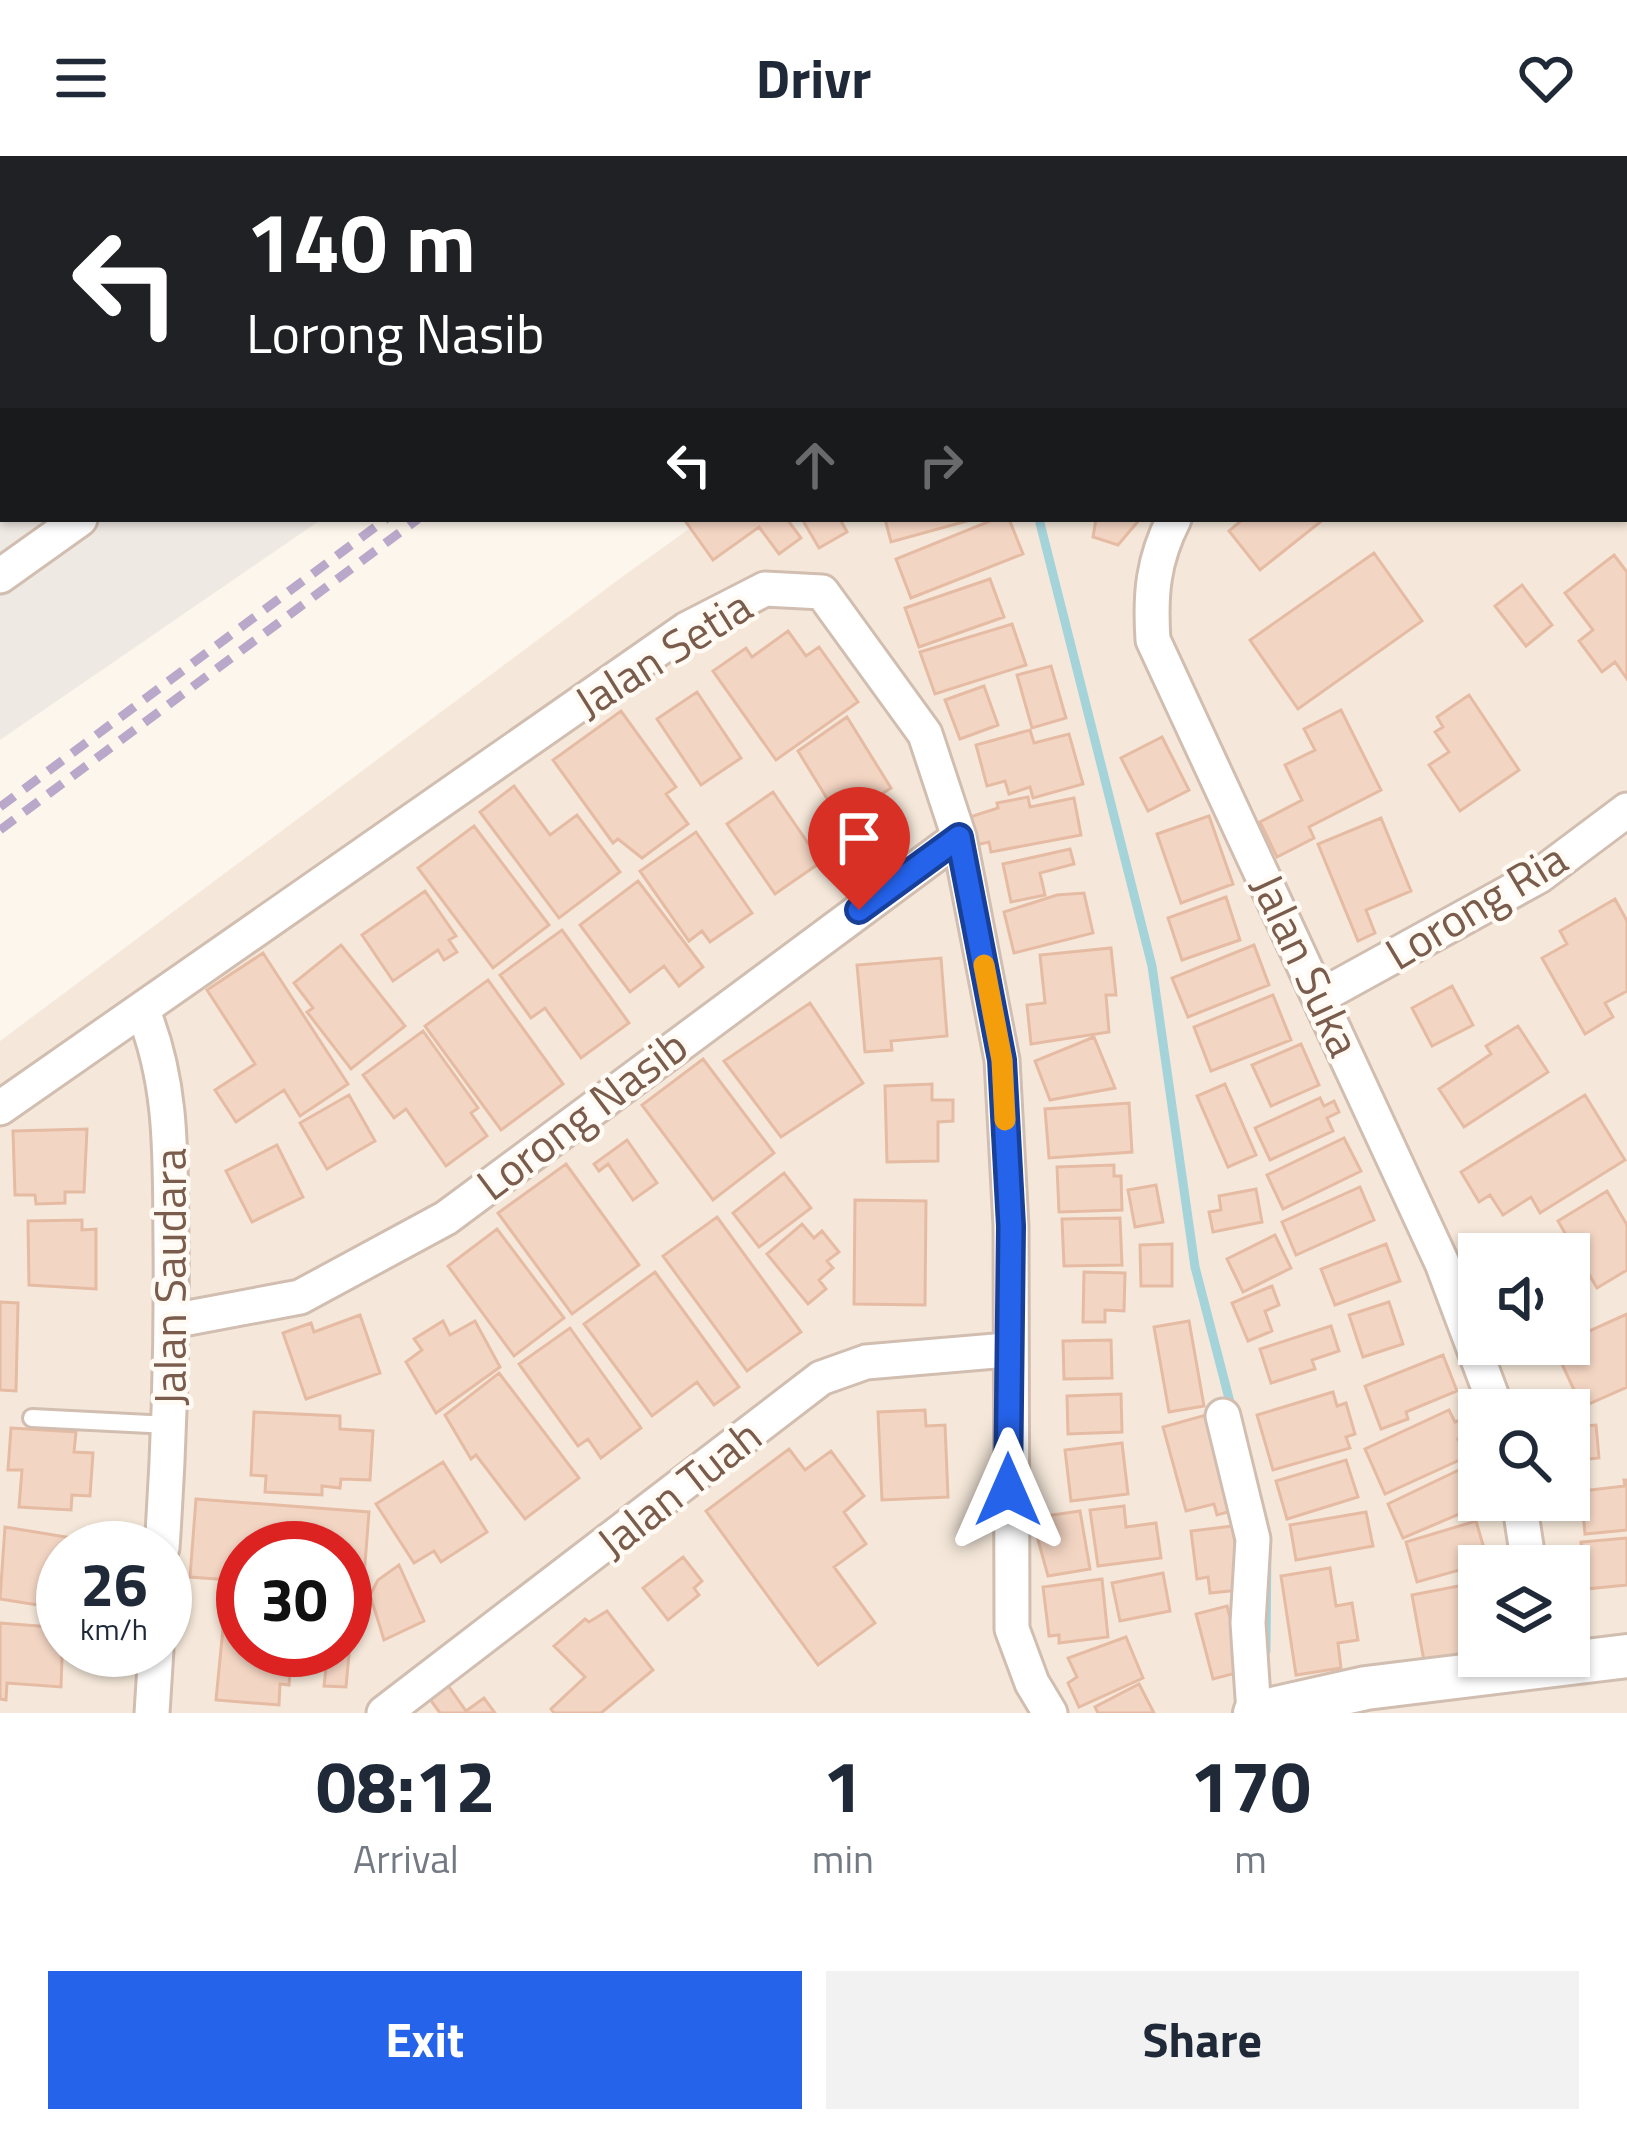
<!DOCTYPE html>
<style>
:root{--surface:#fff;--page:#f2f2f3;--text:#1f2937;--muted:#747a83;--accent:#2563eb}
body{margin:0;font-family:"Titillium Web",sans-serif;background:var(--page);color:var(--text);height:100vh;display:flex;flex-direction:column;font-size:45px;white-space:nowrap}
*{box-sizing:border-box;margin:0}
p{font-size:39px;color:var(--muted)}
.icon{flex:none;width:66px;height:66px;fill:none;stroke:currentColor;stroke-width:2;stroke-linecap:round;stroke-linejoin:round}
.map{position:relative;height:1557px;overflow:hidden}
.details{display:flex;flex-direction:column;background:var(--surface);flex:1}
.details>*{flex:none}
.top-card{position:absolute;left:0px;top:0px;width:1629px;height:366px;box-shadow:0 3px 9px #0004;background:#202124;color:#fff;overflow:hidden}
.buttons{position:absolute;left:1458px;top:1077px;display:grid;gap:24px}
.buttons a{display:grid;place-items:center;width:132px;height:132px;border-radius:0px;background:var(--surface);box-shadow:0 3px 9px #0004;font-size:60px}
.speed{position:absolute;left:36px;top:1365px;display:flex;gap:24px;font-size:60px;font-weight:700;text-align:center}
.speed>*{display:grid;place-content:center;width:156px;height:156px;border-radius:50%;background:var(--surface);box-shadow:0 3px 9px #0004;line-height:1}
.speed small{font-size:30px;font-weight:400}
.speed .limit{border:18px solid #d22;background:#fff;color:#111}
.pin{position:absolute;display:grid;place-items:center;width:102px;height:102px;color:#fff;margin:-123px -51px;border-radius:50% 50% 50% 0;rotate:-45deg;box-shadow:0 0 12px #0007}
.pin .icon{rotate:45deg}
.me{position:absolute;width:132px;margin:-66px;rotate:0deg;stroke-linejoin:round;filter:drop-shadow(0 0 9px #0008)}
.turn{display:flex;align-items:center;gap:42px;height:252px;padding:0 48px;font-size:54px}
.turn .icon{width:156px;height:156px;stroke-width:2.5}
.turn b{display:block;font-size:84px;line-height:102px}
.lanes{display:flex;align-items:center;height:114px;padding:0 48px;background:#0003;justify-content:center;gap:60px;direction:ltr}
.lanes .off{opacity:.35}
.eta{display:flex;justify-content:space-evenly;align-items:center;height:204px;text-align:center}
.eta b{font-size:72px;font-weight:700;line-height:84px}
.cta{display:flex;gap:24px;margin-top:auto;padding:24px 48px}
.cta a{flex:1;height:138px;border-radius:0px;background:var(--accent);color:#fff;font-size:48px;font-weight:700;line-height:138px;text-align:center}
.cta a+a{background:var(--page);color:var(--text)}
header{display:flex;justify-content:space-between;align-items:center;height:156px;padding:0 48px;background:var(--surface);font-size:54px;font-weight:700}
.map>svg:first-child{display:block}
.residential{fill:#f5e8da;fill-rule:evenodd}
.industrial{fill:#efe9e4}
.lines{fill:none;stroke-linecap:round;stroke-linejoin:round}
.stream{stroke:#a5d3da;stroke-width:9}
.building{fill:#f3d5c3;stroke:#e6bba3;stroke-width:3}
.service-casing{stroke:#d1beb0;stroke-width:22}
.minor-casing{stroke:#d1beb0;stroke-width:39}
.tertiary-casing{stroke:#d1beb0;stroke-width:48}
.service{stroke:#fff;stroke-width:16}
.minor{stroke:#fff;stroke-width:33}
.tertiary{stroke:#fff;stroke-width:42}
.rail{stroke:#b9a8c9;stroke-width:9;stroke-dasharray:18 12;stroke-linecap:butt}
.route-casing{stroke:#184099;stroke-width:30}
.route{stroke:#2563eb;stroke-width:21}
.slow{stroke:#f59e0b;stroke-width:21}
.labels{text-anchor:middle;stroke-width:9;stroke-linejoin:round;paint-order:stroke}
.street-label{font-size:45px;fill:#7a5c4d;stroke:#fffaf3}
</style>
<header><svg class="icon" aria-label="menu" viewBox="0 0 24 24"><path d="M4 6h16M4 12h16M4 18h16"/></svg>Drivr<svg class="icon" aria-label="heart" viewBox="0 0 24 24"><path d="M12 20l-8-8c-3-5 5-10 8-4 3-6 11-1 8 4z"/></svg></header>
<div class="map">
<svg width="1627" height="1557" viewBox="0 0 1627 1557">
<rect width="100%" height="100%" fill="#fdf6ec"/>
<!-- residential -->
<path class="residential" d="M1208,0h419v1557h-1627v-672l626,-467 77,-55h923v-360h-422zM1479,1098h90v90h-90zM1479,1254h90v90h-90zM63,1392h102v102h-102zM243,1392h102v102h-102zM1479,1410h90v90h-90z"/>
<!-- industrial -->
<path class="industrial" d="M0,0h766l-763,3v360h319l-322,221z"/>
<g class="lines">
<!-- stream -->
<path class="stream" d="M1039,363l113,447 43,301 37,143
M1266,1495l1,-109"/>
</g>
<!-- building -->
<path class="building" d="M1236,0h64l2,3h-64z
M1327,0h85l2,3h-84z
M1444,0h67l-4,3z
M691,363h96l14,19 -22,16 -20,-27 -46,33 -27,-38z
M802,363h38l7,13 -28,16z
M885,363h89l-83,23z
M995,363h14l14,35 -112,44 -15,-39z
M1096,363h44l-22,26 -25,-8z
M1243,363h81l-64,51 -31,-39z
M1374,397l48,68 -124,88 -48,-69z
M1614,399l13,17v107l-12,-17 -13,10 -23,-31 14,-11 -28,-37z
M990,423l14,38 -85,30 -14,-39z
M1522,429l30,40 -26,21 -31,-40z
M1012,468l14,41 -91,29 -15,-42z
M788,475l18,25 13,-9 39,55 -82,58 -63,-89 33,-23 6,9z
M1051,510l15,52 -34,10 -15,-53z
M984,530l14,39 -38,14 -15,-39z
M697,536l44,66 -40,27 -44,-66z
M1469,539l50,75 -59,41 -31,-46 20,-13 -14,-20 8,-5 -6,-10z
M1341,554l40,80 -72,37 5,11 -37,19 -17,-35 42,-22 -17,-35 30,-15 -11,-21z
M621,555l55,76 -10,7 22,30 -46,34 -24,-19 -5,4 -60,-83z
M847,561l44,71 -23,15 9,13 -20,13 -8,-12 -7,6 -44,-72z
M1030,574l4,13 35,-9 14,50 -50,14 -3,-11 -21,7 -4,-13 -18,5 -11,-41z
M1162,581l27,53 -41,21 -27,-53z
M514,630l36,49 27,-20 43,57 -61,46 -79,-106z
M773,636l48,70 -46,32 -48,-70z
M1028,641l2,10 44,-9 7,37 -90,17 -2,-10 -13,3 -6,-28 28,-9 -1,-5z
M1209,660l24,68 -52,19 -24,-69z
M1381,662l30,73 -45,19 9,23 -17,8 -40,-97z
M474,670l75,99 -56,43 -75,-100z
M696,676l56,81 -42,29 -8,-11 -13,10 -49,-70z
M1070,693l4,15 -34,9 5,22 -34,7 -8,-38z
M638,725l65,86 -24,19 -15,-20 -34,26 -50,-67z
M425,735l31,45 -7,4 8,12 -13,8 -6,-10 -45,31 -31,-46z
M1084,737l9,40 -79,20 -10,-41 53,-17z
M1226,741l14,43 -58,20 -14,-42z
M1615,743l12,22v70l-22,12 8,14 -28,17 -43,-76 25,-14 -7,-13z
M562,774l67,93 -48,35 -36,-50 -14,10 -31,-43z
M341,789l64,81 -54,43 -44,-57 6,-4 -19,-25z
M1254,789l15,40 -81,32 -16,-39z
M1111,792l5,47h-10l3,37 -78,12 -4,-39 18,-2 -5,-48z
M263,797l85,131 -48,32 -16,-26 -48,32 -21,-32 40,-26 -48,-74z
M941,802l6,78 -56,5 1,9 -27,2 -8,-87z
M488,824l75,104 -62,46 -76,-104z
M1452,830l21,39 -41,21 -20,-38z
M1273,839l18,45 -80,31 -17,-44z
M810,847l53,80 -82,54 -57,-76z
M1518,870l30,46 -84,55 -25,-38 52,-35 -5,-8z
M423,875l55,77 -7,5 16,23 -41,30 -40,-57 -12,9 -31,-43z
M1094,881l21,51 -65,12 -15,-39z
M1301,888l18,41 -48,21 -19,-41z
M703,903l71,94 -61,47 -71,-95z
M932,928v16h21v21l-15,1v39l-51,1 -2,-76z
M1225,928l31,71 -28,12 -31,-71z
M349,939l26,46 -48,28 -27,-46z
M1585,939l40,65 -85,53 -9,-16 -28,18 -13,-20 -11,7 -18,-30z
M1320,942l4,8 10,-5 5,11 -12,6 6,13 -63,29 -15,-32z
M1129,947l3,49 -83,6 -4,-49z
M87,973l-3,63h-19v11l-29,1 -1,-9h-20l-2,-64z
M1344,982l17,33 -78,38 -16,-34z
M627,984l30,43 -24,17 -25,-36 -9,7 -5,-7z
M277,989l26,52 -51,25 -26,-51z
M566,1008l73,101 -67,49 -74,-101z
M1114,1009v11h7l1,34 -63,2 -2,-45z
M784,1017l27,35 -52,39 -26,-34z
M1156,1029l7,37 -28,5 -7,-37z
M1360,1031l14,33 -78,35 -14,-33z
M1256,1033l6,33 -49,10 -4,-20 12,-2 -2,-14z
M1607,1035l20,34v45l-30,18 -39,-67z
M855,1044l71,1 -1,104 -71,-1z
M717,1061l84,115 -54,39 -84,-115z
M1120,1062l2,47 -58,1 -2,-47z
M82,1064v10l14,-1v60l-67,-4 -1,-64z
M802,1068l12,14 8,-7 17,21 -12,9 6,7 -14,12 7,9 -18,15 -41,-50z
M497,1073l67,89 -50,38 -66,-90z
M1275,1079l16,33 -48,24 -16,-33z
M1172,1088v42h-31l-1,-41z
M1386,1088l14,37 -65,24 -14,-36z
M655,1116l84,115 -25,18 -17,-23 -45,34 -68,-92z
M1084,1116l41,1 -1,38 -19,-1v12h-22z
M1272,1130l7,19 -14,6 7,20 -24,10 -16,-38z
M0,1146l18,1 -2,88 -16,-1z
M1389,1146l14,42 -40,13 -14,-42z
M1627,1158v73l-45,20 -28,-60z
M360,1159l20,58 -74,26 -23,-66 28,-10 3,9z
M443,1165l7,14 25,-14 25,46 -64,46 -30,-51 16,-12 -8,-11z
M1189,1165l15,85 -35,6 -15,-85z
M1331,1170l8,25 -27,9 3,9 -44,14 -11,-34z
M570,1172l71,100 -40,30 -13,-19 -10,7 -59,-82z
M1111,1184l1,38 -48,1 -1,-38z
M1443,1199l14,36 -51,21 2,7 -27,10 -16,-43z
M499,1217l80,105 -54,41 -49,-64 -5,4 -26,-44z
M1333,1236l4,14 9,-3 9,31 -9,3 4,11 -77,22 -16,-55z
M1121,1238l1,38 -54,2 -1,-38z
M925,1254l1,16 19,-1 3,72 -66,3 -4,-88z
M1449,1254l6,12 16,-7 7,15 -20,9 8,18 -81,37 -20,-45z
M254,1256l86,4v13l33,2 -3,49 -29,-1 -1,9 -18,-2v9l-57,-3 1,-16 -15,-1z
M1213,1257l26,96 -22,6 -3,-11 -28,7 -23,-84z
M1596,1269l3,33 -30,3v-34z
M11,1272l65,4 -2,20 19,1 -3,43 -18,-1 -1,15 -52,-3 3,-37h-14z
M1122,1287l6,51 -57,7 -6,-51z
M789,1293l16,21 26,-19 33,45 -20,16 22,32 -32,23 41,56 -57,42 -112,-154z
M1346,1304l12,37 -71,22 -11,-38z
M443,1306l44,70 -46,30 -7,-11 -20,12 -38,-59z
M1461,1313l17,37 -75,32 -15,-34z
M1624,1324h3v50l-42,4 -4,-43 44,-5z
M196,1343l173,13 -6,78 -18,-1v-41h-102v33l-53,-4z
M1124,1350l2,21 30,-4 5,35 -63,8 -8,-56z
M1080,1355l10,58 -42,7 -16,-58z
M1366,1356l7,34 -77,14 -6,-35z
M1476,1365l12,41 -71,20 -11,-40z
M1233,1370l7,64 -30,3 -2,-16 -11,2 -6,-48z
M5,1371l67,11 -1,8 9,2h-17v61l-63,-10z
M1627,1382v47l-42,4 -4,-47z
M683,1401l19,24 -8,7 5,7 -31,25 -25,-32z
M399,1409l25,56 -40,19 -14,-45 8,-15z
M1330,1412l6,38 16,-3 6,37 -20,3 3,25 -45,7 -15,-99z
M1163,1417l7,38 -50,10 -8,-38z
M1102,1423l6,58 -49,6v-8l-10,1 -6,-49z
M1479,1426v68l-55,11 -12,-66z
M345,1443l9,1 -8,87 -22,-1 4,-36h17z
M1227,1450l17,65 -31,8 -17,-65z
M225,1452l18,1v41h49l-3,35 -9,-1 -1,21 -63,-5z
M607,1455l46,59 -52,43h-47l-3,-4 34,-32 -31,-31 31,-27 4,3z
M0,1467l63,5 -2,59 -54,-4 -1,17 -6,-1z
M1126,1481l17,41 -64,29 -11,-24 9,-6 -9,-19z
M447,1528l19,27 18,-13 11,15h-55l-11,-15z
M1139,1528l15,29h-56l-3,-6z"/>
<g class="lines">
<defs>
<path id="service" d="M0,216l3,4
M32,1262l137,7"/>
<path id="minor" d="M1616,3l4,-3
M1174,363c-21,41 -24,75 -21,121l289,623 55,147
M0,420l80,-57
M1321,840l218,-120 88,-66
M142,853c32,77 28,153 29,235 1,102 -2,203 -9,304
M0,952l687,-479 78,-40 57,3 103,142 34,103 43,223 9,166 1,403 20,54 18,30
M172,1165l128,-24 146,-79 513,-381
M1223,1260l30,123 -5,84 6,90
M1519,1344l10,66
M152,1557l4,-63
M384,1557l437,-335 45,-16 141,-12"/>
<path id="tertiary" d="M1255,1557l111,-25 261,-32"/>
</defs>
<!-- service casing -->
<use href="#service" class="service-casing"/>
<!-- minor casing -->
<use href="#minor" class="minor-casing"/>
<!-- tertiary casing -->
<use href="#tertiary" class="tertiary-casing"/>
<!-- service -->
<use href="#service" class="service"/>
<!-- minor -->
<use href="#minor" class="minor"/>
<!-- tertiary -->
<use href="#tertiary" class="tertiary"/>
<!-- rail -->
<path class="rail" d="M870,3l4,-3
M904,3l4,-3
M0,651l386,-288
M0,674l418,-311"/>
</g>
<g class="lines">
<defs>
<path id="route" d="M859,754l100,-73 43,223 9,166 -3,264"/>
</defs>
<!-- route casing -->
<use href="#route" class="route-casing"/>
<!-- route -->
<use href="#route" class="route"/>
<!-- slow -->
<path class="slow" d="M984,809l18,95 3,60"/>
</g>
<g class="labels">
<!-- street labels -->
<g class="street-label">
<text transform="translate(663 498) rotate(-32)" y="16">Jalan Setia</text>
<text transform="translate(1476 750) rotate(-31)" y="16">Lorong Ria</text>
<text transform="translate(1306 809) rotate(65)" y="16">Jalan Suka</text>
<text transform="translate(582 959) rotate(-37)" y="16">Lorong Nasib</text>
<text transform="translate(170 1121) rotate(-90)" y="16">Jalan Saudara</text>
<text transform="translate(679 1333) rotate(-38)" y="16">Jalan Tuah</text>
</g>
</g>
</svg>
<div class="buttons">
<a><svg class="icon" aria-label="sound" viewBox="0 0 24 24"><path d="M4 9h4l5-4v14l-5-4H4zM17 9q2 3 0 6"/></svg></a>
<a><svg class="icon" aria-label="search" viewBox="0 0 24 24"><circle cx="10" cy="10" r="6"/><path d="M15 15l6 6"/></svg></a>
<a><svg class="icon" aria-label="layers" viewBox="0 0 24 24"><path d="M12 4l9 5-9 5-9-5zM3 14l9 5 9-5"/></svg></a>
</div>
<div class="speed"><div>26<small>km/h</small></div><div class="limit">30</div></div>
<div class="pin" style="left:859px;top:754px;background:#d93025"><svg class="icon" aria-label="arrive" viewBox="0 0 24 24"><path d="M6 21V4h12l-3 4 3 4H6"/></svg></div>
<svg class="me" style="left:1008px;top:1334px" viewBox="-20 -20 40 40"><path d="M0-17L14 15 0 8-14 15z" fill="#2563eb" stroke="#fff" stroke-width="4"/></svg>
<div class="top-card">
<div class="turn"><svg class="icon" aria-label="left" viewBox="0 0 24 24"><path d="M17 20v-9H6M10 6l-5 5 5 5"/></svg><div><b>140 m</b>Lorong Nasib</div></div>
<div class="lanes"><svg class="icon" aria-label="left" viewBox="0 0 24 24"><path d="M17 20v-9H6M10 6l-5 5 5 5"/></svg><svg class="icon off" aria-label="ahead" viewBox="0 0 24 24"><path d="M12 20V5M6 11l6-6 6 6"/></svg><svg class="icon off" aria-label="right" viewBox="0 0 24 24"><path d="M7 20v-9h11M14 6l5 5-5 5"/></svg></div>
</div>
</div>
<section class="details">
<div class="eta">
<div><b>08:12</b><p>Arrival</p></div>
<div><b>1</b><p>min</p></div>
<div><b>170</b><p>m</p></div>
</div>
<div class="cta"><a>Exit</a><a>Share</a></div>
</section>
